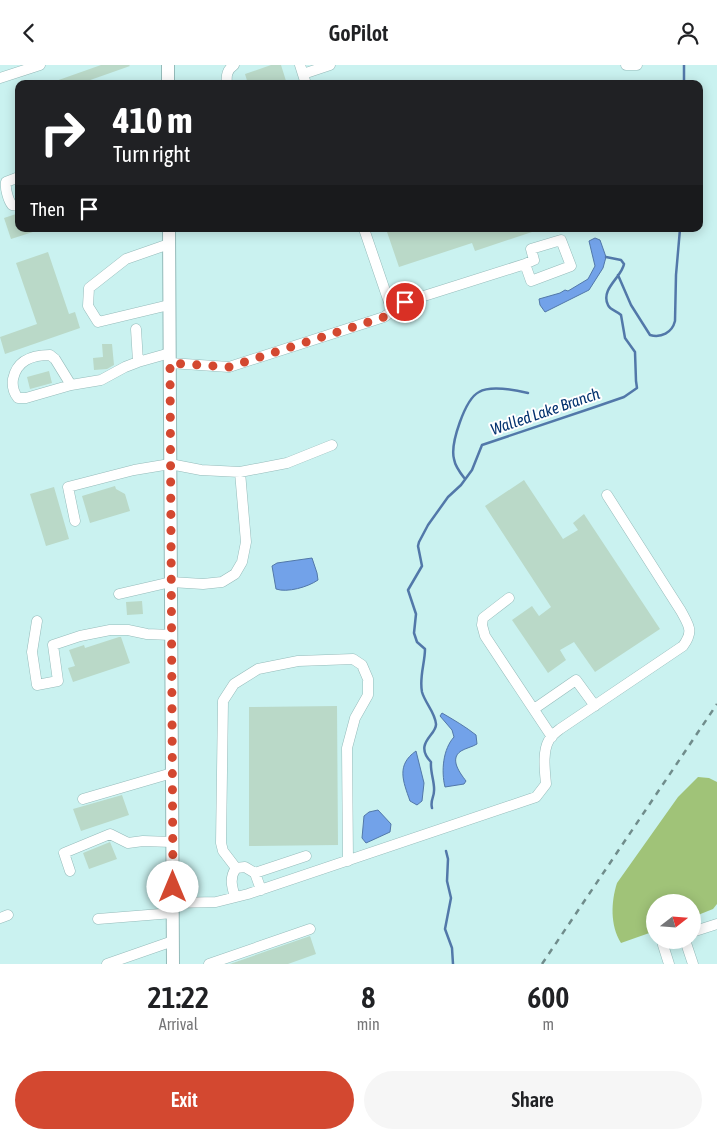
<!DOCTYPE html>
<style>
:root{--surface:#fff;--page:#f6f6f6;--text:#202124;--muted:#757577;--accent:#d34830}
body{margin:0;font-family:"Asap Condensed",sans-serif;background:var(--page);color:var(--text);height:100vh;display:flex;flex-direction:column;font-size:19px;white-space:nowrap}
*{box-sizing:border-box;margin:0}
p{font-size:16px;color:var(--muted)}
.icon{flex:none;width:28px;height:28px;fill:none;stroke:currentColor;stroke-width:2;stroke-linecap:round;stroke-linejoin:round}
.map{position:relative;height:899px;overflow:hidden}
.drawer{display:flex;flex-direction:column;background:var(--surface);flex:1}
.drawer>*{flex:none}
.guide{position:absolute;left:15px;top:15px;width:688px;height:152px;border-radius:10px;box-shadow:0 2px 12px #0003;background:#202124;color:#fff;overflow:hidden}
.needle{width:32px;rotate:73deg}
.fabs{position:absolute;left:646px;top:829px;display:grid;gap:10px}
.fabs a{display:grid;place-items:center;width:55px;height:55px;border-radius:50%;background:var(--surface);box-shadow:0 2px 12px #0003;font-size:25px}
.pin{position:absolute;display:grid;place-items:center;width:42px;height:42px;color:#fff;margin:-21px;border:2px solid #fff;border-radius:50%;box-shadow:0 1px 5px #0007}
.me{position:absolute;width:55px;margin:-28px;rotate:0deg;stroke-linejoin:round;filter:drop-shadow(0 0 4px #0008)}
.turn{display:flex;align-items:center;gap:18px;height:105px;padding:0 15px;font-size:22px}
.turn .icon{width:65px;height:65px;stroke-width:2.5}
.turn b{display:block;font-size:35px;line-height:42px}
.then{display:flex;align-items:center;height:48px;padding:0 15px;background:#0003;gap:10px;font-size:19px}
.eta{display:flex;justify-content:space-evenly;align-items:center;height:85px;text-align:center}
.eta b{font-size:30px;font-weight:600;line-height:35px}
.action{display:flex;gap:10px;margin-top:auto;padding:10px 15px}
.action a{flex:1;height:58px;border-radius:30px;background:var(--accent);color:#fff;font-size:20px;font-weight:600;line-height:58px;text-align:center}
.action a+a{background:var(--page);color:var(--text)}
header{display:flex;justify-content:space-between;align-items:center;height:65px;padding:0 15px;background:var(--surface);font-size:22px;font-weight:600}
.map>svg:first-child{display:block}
.green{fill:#a0c378}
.water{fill:#72a2e9;stroke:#5278a9}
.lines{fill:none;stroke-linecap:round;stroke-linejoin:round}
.stream{stroke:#5278a9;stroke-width:2.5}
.building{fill:#bad9c8}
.minor-casing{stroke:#95bbba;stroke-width:11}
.major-casing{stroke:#95bbba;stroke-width:14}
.minor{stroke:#fff;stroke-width:10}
.major{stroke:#fff;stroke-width:12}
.rail{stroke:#708c8b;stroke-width:2.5;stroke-dasharray:6 6;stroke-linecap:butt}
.route{stroke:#d34830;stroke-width:9;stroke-dasharray:0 16.2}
.labels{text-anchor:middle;stroke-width:4;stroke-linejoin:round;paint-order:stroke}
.water-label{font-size:16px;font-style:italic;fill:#03326f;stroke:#fff}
</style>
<header><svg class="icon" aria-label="back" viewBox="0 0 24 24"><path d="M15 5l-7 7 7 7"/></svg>GoPilot<svg class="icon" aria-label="person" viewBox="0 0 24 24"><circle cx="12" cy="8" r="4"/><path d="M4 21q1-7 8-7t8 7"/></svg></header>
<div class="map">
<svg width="717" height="899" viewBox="0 0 717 899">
<rect width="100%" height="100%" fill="#caf2f0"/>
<!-- green -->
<path class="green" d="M698,712l11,1 8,4v122l-4,5 -20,8 -1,-14h-37v28l-34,12c-11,-18 -10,-41 -4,-60l61,-86z"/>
<!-- water -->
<path class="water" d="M595,173l5,2 6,17 -3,11 -14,22 -44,22 -5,-7 -1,-6 21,-6 5,-3 3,1 20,-12 7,-13 -6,-25z
M312,493l5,15 1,7c-10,7 -31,13 -42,9l-4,-23 5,-3z
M442,648c12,7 24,14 34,22l1,9c-5,3 -11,4 -16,7 -12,8 -1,22 5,30l-2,3 -19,3c-4,-16 -2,-38 9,-50l-2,-7 -12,-14z
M416,686l8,32 -2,18 -5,4 -7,-4c-7,-20 -14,-36 6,-50z
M378,745l13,14 -1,8 -24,11 -4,-5 2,-22 5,-4z"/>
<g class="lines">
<!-- stream -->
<path class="stream" d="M684,0v19
M618,210l13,30 19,30c11,3 22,-2 25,-14l1,-46 4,-46
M465,414c-4,-5 -10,-13 -11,-20 -4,-15 11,-60 25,-67 12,-7 36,-2 49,1
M432,743c-2,-8 2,-10 2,-17 1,-8 -4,-19 -3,-29 -18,-19 6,-27 5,-38 -1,-12 -11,-21 -14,-32 -3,-15 3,-29 3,-43l-8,-7 -3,-9 2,-19 -8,-24 14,-24 -4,-20 1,-4 9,-17 20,-28 13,-12 11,-15 10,-25 113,-38 29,-10 13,-9 -1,-7 -1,-29 -10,-14 -4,-23c-4,-4 -11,-5 -13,-10 -8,-16 14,-28 16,-41l-3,-4 -15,-3
M446,786l2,8 -1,22 4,17 -6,31 7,19 1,16"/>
</g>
<!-- building -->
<path class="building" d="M101,0h28l1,1 -51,18h-26v-2z
M271,0h10l6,19h-39l-3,-10z
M19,148v16h20v1l-28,9 -7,-21z
M386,164h152v1l-63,21 -3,-8 -73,24z
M48,187l21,62 6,-2 5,16 -75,26 -5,-17 37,-13 -21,-61z
M102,279h10l2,21 -7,4 -13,1 -1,-12 10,-1z
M49,306l3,12 -22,6 -3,-12z
M524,415l39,59 15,-9 -5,-7 11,-9 76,115 -65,43 -21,-30 -14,8 6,10 -18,13 -36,-53 20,-14 7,10 12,-9 -66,-101z
M115,421l1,3 9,5 5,17 -40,12 -8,-27z
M54,422l15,52 -23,7 -16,-52z
M142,536l1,13 -16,1 -1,-13z
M119,572h2l9,26 -57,19 -5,-14 7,-2 -6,-16 15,-5 1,3z
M337,641l1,139 -89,1v-139z
M122,730l7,20 -48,16 -8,-22z
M110,777l7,17 -28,10 -6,-16z
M310,871l6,18 -28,10h-58z"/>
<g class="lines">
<defs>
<path id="minor" d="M300,0l6,19
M626,0h11
M303,9l27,-9
M0,13l40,-13
M227,19c-1,-9 0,-14 7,-19
M19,112l-13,5c-1,6 2,18 6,23l7,1
M364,164l28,82
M169,179l-43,15 -37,29 -1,18 10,16 71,-17
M136,264l2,33 32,-9
M170,298l59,4 155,-50 21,-15 120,-38 6,17 40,-15 -10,-26 -30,9 3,11 -9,4
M71,320l-16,-26 -5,-4c-18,0 -33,5 -37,24 -1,7 0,13 5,19h8l45,-13 30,-5 24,-13 13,-5
M75,456l-7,-34 66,-17 36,-6 31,6 39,2 47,-9 45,-18
M119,529l52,-12 32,2 19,-2 13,-8 7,-12 4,-20 -6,-70
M509,533l-26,20 -1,7 3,11 67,101
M37,556l-5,31 5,33 21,-4 -5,-36 27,-9 30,-6h18l19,4 24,1
M534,644l42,-29 19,26
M83,734l89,-26
M236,803l9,-1 10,6 6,17
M70,806l-6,-18 46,-19 18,9 15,-2 29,1
M255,808l51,-17
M235,832c-3,-10 -6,-19 1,-29l-13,-17 -2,-8 2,-142 11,-17 24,-15 40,-8 55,-2 9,6 6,14v16l-13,23 -8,30 1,113
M173,838l43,-1 32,-8 288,-97 10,-13c-1,-12 -4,-32 3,-44 2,-4 7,-8 11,-11l123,-83c11,-15 6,-20 -2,-35l-74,-116
M0,853l8,-3
M98,854l75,-6
M692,867l25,-8
M668,875l-5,5 6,19
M685,875l8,24
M107,899l66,-23
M209,899l101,-35"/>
<path id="major" d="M168,0v19
M169,164l4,735"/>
</defs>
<!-- minor casing -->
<use href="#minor" class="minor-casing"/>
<!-- major casing -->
<use href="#major" class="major-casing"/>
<!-- minor -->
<use href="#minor" class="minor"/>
<!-- major -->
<use href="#major" class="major"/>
<!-- rail -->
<path class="rail" d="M542,899l175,-260"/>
</g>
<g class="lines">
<!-- route -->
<path class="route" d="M173,822l-3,-524 59,4 155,-50 21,-15"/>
</g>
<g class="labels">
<!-- water labels -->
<g class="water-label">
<text transform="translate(545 346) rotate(-19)" y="6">Walled Lake Branch</text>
</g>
</g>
</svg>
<div class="fabs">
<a><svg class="needle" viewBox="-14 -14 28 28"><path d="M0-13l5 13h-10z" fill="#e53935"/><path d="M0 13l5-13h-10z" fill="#757577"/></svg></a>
</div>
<div class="pin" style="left:405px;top:237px;background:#d93025"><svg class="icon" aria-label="arrive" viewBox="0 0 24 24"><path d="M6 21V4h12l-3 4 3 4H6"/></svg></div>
<svg class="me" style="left:173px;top:822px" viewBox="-20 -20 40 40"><circle r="19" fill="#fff"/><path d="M0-13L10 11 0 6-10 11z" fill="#d34830"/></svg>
<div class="guide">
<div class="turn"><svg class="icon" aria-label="right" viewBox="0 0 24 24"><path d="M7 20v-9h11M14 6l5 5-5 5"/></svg><div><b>410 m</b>Turn right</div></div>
<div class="then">Then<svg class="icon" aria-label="arrive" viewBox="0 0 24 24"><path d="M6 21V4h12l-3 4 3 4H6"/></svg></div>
</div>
</div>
<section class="drawer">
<div class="eta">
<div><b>21:22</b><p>Arrival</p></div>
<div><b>8</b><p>min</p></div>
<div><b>600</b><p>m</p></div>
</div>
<div class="action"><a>Exit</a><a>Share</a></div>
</section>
